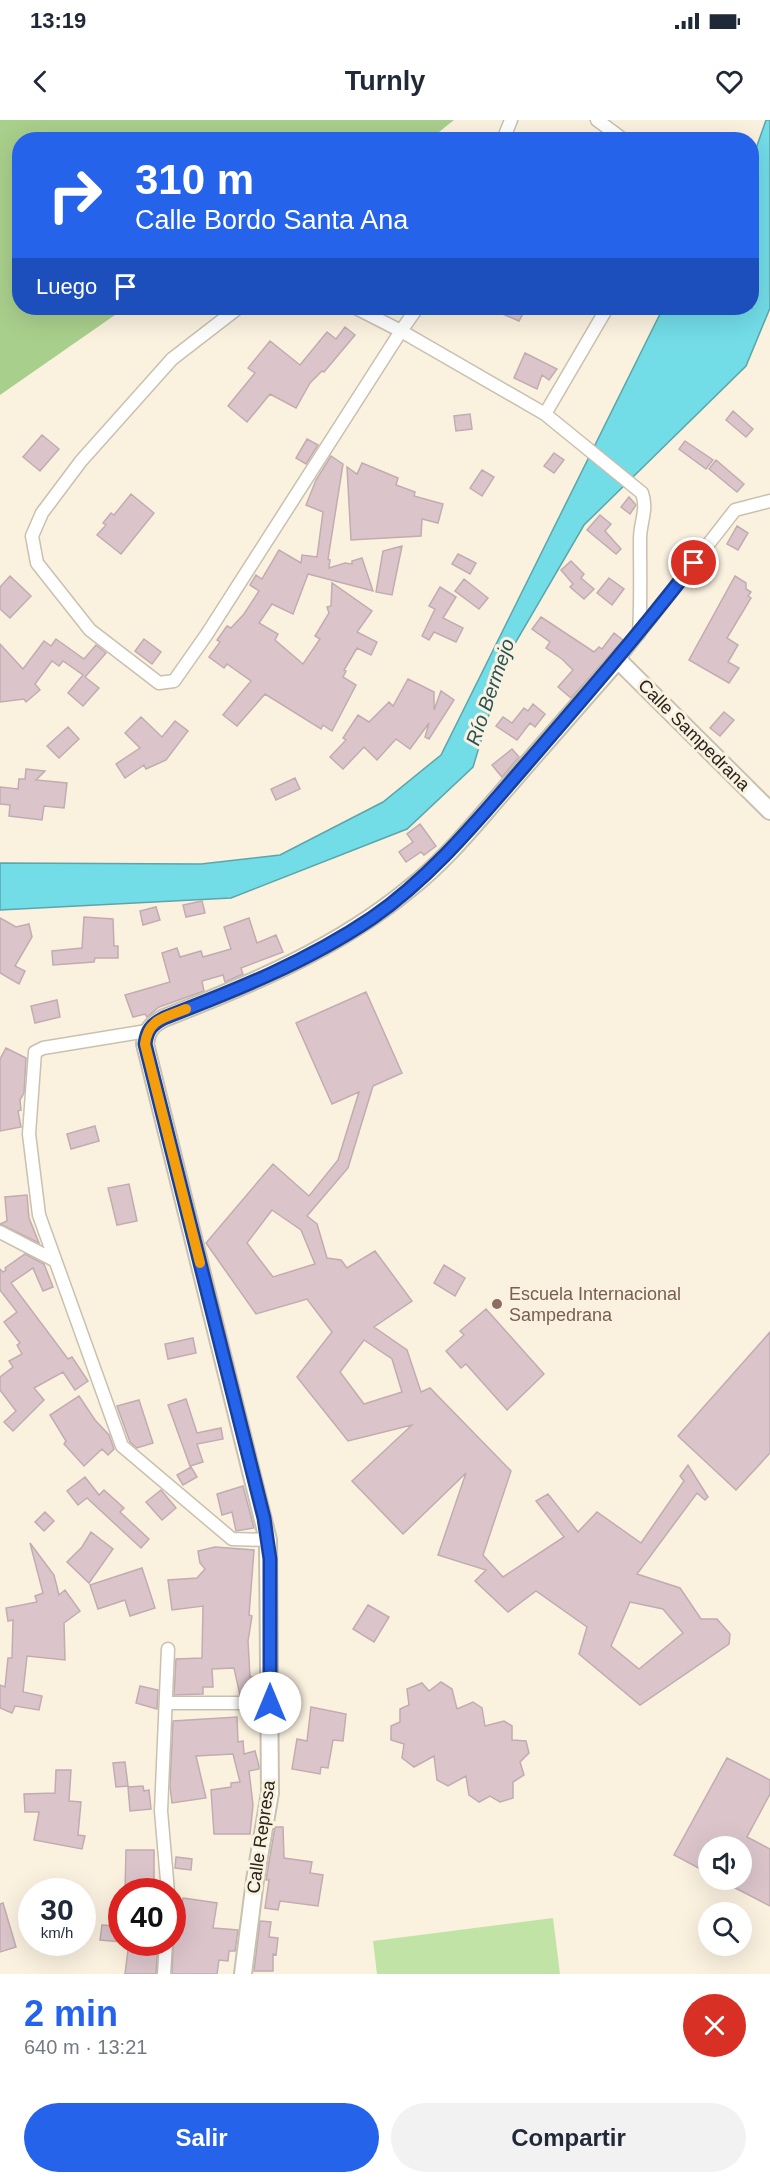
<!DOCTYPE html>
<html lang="es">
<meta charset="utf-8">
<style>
:root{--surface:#fff;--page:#f2f2f3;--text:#1f2937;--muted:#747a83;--accent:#2563eb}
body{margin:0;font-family:Helvetica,sans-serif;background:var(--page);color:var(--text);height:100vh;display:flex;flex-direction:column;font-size:22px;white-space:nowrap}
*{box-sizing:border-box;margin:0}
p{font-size:20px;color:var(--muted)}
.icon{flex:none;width:33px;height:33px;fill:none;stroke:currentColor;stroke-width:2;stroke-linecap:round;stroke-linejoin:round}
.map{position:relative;height:1854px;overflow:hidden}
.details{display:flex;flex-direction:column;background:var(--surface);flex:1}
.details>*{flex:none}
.guide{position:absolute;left:12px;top:12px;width:747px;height:183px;border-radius:24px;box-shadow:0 6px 24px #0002;background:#2563eb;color:#fff;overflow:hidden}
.fabs{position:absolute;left:698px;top:1716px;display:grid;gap:12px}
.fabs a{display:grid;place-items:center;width:54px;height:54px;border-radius:50%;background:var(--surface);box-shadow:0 6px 24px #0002;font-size:30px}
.speed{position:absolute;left:18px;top:1758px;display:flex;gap:12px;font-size:30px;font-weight:700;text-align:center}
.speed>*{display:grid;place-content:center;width:78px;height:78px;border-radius:50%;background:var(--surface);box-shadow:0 6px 24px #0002;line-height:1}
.speed small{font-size:15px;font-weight:400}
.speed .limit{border:9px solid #d22;background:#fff;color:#111}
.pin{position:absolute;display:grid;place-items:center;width:51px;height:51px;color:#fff;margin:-26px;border:3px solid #fff;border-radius:50%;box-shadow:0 2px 6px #0007}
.me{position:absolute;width:66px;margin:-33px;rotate:0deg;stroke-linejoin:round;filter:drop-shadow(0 0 4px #0008)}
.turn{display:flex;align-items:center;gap:21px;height:126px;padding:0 24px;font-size:27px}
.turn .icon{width:78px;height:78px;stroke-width:2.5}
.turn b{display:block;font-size:42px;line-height:51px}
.then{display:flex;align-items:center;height:57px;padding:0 24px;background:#0003;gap:12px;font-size:22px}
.round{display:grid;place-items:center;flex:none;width:63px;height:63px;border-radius:32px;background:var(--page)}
.summary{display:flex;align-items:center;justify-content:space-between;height:102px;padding:0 24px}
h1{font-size:36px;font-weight:800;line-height:45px;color:var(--accent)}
.primary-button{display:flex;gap:12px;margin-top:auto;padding:12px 24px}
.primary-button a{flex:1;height:69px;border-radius:36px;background:var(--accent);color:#fff;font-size:24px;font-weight:800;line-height:69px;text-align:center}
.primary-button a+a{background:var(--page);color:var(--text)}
.status{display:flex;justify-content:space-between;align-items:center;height:42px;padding:0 30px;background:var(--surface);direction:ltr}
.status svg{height:16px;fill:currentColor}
header{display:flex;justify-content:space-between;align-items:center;height:78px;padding:0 24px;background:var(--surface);font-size:27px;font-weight:800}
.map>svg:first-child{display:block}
.green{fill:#c1e4a6}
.forest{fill:#a9cf8c}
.water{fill:#72dce7;stroke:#5ca5ab;stroke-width:1.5}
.building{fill:#dbc5cb;stroke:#c1acb1;stroke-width:1.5;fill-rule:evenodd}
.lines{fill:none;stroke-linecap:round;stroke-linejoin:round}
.street-casing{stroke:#c9c1af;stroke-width:15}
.secondary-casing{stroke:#c9c1af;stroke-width:20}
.street{stroke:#fff;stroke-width:12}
.secondary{stroke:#fff;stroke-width:16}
.route-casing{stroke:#184099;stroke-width:15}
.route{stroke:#2563eb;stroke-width:10}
.slow{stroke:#f59e0b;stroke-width:10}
.education-dot{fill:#8d6e63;stroke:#faf1df;stroke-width:2}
.labels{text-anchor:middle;stroke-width:6;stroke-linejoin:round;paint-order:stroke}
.street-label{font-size:18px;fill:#28241e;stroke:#faf1df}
.education-label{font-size:18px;fill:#785e54;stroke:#faf1df;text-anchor:start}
.water-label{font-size:20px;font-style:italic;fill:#245358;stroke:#faf1df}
</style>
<div class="status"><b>13:19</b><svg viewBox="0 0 49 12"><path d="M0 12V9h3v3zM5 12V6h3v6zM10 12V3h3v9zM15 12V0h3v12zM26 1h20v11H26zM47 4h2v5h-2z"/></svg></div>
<header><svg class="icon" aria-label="back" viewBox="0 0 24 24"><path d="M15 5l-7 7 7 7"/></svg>Turnly<svg class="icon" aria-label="heart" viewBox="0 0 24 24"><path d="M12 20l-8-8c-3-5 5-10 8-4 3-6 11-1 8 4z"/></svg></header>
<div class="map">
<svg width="770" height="1854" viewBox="0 0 770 1854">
<rect width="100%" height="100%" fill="#faf1df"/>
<!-- green -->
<path class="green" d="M553,1798l7,56h-183l-4,-33z"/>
<!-- forest -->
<path class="forest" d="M0,0h454l-25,20h-409v168h105l-125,87z"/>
<!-- water -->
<path class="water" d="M766,0h4v188l-24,58 -162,159 -78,134 -33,108 -66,62 -176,69 -231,12v-47l201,1 79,-9 103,-53 58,-47 222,-447h89v-148z"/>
<!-- building -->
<path class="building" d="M489,188h37l-7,13z
M345,207l10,8 -31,37 -2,-1 -12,12 -14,25 -26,-14 -23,28 -19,-16 27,-33 -7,-5 22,-27 30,24 27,-33 9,7z
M525,233l32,16 -8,11 -7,-5 -5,14 -23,-11z
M733,291l20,18 -7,8 -20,-17z
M470,294l2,15 -16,2 -2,-15z
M42,315l17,14 -19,22 -17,-14z
M307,319l11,6 -12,19 -10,-6z
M685,321l28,19 -7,9 -27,-20z
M554,333l10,7 -10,13 -10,-7z
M331,336l12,8 -15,95 2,1 -1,8 16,-5 7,1v-3l10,-3 11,33 -65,-17 -15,40 -21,-10 -13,19 19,11 -3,6 28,24 17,-25 -5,-3 14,-23 -2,-6 4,-1 1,-23 40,28 -15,21 20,10 -6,13 -14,-7 -13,22 2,1 -3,6 13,8 -24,46 -9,-6 -2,4 -56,-35 -28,32 -14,-11 28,-34 -24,-17 -3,4 -15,-11 11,-15 -3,-2 10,-14 4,2 13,-14 15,-23 -9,-6 6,-10 6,4 17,-29 22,13 1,-8 15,2 6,-45 -17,-7 10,-25z
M716,340l28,24 -7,8 -28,-23z
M362,343l36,15 -2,7 19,7 -1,4 29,8 -5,19 -16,-4 -1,17 -70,4 -4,-73 10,7z
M482,350l12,7 -12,19 -12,-8z
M131,374l23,19 -33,41 -24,-19 9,-10 -3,-2 8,-10 3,2z
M629,377l7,8 -6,9 -9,-7z
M600,395l11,9 -6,7 16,18 -5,5 -29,-24z
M737,406l11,7 -10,17 -11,-6z
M402,426l-10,49 -16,-3 7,-41z
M458,434l18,9 -6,11 -18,-10z
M571,441l13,13 -3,4 13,11 -10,10 -14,-12 3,-3 -12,-14z
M10,456l21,20 -21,22 -10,-9v-22z
M735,456l11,7v6l5,3 -3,4 3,2 -24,40 11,7 -10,17 11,6 -10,15 -40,-23z
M609,458l15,11 -12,16 -15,-12z
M464,459l24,19 -9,11 -24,-18z
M440,467l16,10 -13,21 20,10 -7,14 -22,-10 -5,8 -7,-4 13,-27 -6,-3z
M541,497l53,35 5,-5 3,2 12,-16 9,7 -52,58 -13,-11 15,-17 -11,-11 -16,-11 4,-6 -18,-13z
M56,519l28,20 12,-14 10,8 -21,24 14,11 -16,18 -15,-13 15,-18 -20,-14 -4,5 -7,-5 -17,23 5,6 -14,12 -2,-3 -24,3v-58l23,25 21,-28 7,5z
M144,519l17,13 -9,12 -17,-13z
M408,559l26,13v18l7,-19 13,9 -25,39 -4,-2 4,-14 -19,26 -14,-10 -19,21 -13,-13 -21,22 -13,-12 16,-17 -3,-2 15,-23 11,7 20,-20 4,4z
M533,584l12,10 -10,13 -5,-4 -13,17 -21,-14 7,-9 9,6 12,-15 4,3z
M724,592l10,8 -14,16 -10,-8z
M141,597l21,20 13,-16 13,10 -22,29 -20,9 -2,-4 -19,13 -9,-14 24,-16 -15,-15z
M68,607l11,12 -20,19 -12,-12z
M512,629l7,8 -17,20 -10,-12z
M26,649l19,2 -9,9 31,3 -3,25 -20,-2 -2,14 -33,-4 1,-11 -10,-1v-17l18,2 1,-10h6z
M295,658l5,11 -24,11 -5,-11z
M420,704l16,22 -12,9 -3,-3 -15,10 -7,-10 14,-10 -6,-8z
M202,781l3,12 -19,4 -3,-12z
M156,787l4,13 -17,5 -3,-14z
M84,797l29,2 1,27h4v12h-23l-1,4 -41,3 -1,-14 30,-3z
M0,798l16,9 13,-3 3,13 -17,29 10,5 -6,13 -19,-11z
M249,798l8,25 19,-8 7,17 -42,16 2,6 -18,8 -2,-7 -21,6 2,10 -45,16 -12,10 -2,-3 -12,3 -8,-22 45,-13 -8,-29 15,-5 3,9 21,-6 2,6 28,-8 -7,-22z
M366,872l36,81 -29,13 -25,82 -41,48 10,8 10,34 14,2 6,8 28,-17 37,50 -38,26 33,23 14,42 9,-4 81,83 -28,84 20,22 61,-40 -28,-36 12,-7 30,38 19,-20 44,31 43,-62 -4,-5 8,-11 20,32 -3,3 -8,-7 -60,81 43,14 21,31h16l13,15 -1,10 -89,61 -61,-51 8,-27 -51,-36 -28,21 -33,-31 11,-11 -48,-15 28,-82 -63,61 -51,-53 60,-56 -64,16 -51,-64 35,-45 -25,-33 -51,15 -50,-71 67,-79 36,32 29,-36 21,-68 -27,12 -36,-81zM272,1090l29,20 14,34 -42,13 -26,-34zM364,1220l28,19 10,33 -38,12 -24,-32zM630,1482l33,7 20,24 -44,36 -28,-23z
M57,880l3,17 -25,6 -4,-17z
M6,928l20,10 -2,35 -4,7 1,10 -3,1 3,16 -21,4v-72z
M95,1006l4,15 -28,8 -4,-15z
M129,1064l8,37 -20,4 -9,-37z
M27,1075l2,23 10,25 -39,-19 7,-3 -2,-24z
M25,1134l19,10 9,23 -10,4 -10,-23 -22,15 57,76 4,-2 16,24 -13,9 -12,-18 -29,16 10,12 -31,31 -9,-9 12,-11 -16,-21v-13l13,-10 -4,-6 13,-7 -5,-9 3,-2 -16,-21 13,-10 -17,-22v-21l3,3 3,-2 -1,-2z
M444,1145l21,13 -10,18 -21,-13z
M486,1189l58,65 -37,36 -41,-46 -5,4 -15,-17 18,-16 -4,-4z
M770,1212v121l-34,37 -58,-54z
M193,1218l3,15 -28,6 -3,-15z
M79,1276l16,24 14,15 5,14 -6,6 -6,-6 -18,17 -20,-22 2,-3 -16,-26z
M186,1279l11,34 24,-5 2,11 -26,5 6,18 -13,4 -22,-61z
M139,1280l14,43 -16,5 -7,-6 -13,-36z
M191,1347l6,10 -14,8 -6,-10z
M85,1357l14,18 5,-5 20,18 -4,4 29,27 -8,9 -54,-50 -9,7 -11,-14z
M243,1366l11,42 -18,3 -4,-19 -10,3 -5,-21z
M161,1370l15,18 -14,12 -16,-18z
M45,1392l9,9 -10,10 -9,-9z
M91,1412l22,17 -24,34 -22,-21 15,-15z
M30,1423l24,32 5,20 6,-5 15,21 -16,12 1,37 -38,-4 -4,36 19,4 -3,14 -24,-4 -3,7 -12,-5v-23l5,2 3,-29h4l1,-38 -5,1 -2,-13 31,-6 -2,-6 8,-3z
M215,1427l39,3 -5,65 3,1 -4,25 2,36h6l1,18h-17l-6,-27 -22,1 1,18h-10v7l-29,1 2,-36 26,-1 1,-52 -31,4 -4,-30 29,-2 8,-9 -5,-6 -2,-12z
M142,1448l13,40 -25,8 -5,-16 -27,9 -8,-24z
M368,1485l21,12 -15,25 -21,-13z
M441,1562l11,7 5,20 16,-7 9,6 3,18 19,-5 8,5v14l14,1 3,12 -9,9 4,13 -11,7v16l-13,4 -10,-6 -11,6 -10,-7 -3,-19 -18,10 -11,-6 -3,-24 -20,11 -12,-9 2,-14 -13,-4v-14l9,-4v-13l9,-4 -2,-16 15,-6 7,8z
M140,1566l18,4 -1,19 -21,-6z
M311,1587l35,7 -3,27 -10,-1 -5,28 -7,-1 -1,7 -28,-5 5,-30 10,2z
M237,1597l1,25 5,-1 1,13 11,-3 4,15v3l-10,2 4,34 -3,29h-36l-3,-44 20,-3v-4l9,-1 -7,-28 -37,2 10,42 -34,5 -2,-17 3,-65z
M727,1638l43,22v14l-23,43 23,12v57l-50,-26h21v-34h-33v27l-34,-18z
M125,1642l3,24 -12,1 -3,-24z
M56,1650h15l-2,31 12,1 -3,33 7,1 -3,13 -48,-9 5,-28h-14l-1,-18 31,-1z
M143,1666l1,5 5,-1 2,19 -21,2 -2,-24z
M275,1707h8l1,31 28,4 -2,11 13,2 -5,31 -38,-5 -2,9 -13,-2 4,-28h-3z
M126,1730h28v34h-4v8h-25z
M176,1737l16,2 -1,11 -16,-2z
M183,1778l34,5 -4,25 25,2 -3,21h-6l-1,10 -9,-1 -2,14h-45l2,-52 5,1z
M3,1783l13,44 -16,5v-48z
M260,1801l11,1 -2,15 9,1 -2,17 -3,-1v17h-19z
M102,1805l20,2v15l-22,-2z
M129,1822h29l-2,32h-31z"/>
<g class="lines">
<defs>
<path id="street" d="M597,0l27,20
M503,20l8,-20
M238,188l-66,51 -91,102 -39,52 -10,23 5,27 53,67 69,53 15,-2 33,-47 194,-303 144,83 97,79c6,17 -2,29 -2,46 0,32 1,63 -1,95
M356,188l45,23 16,-23
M545,294l62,-106
M618,540l117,-150 35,-9
M147,911l-104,17 -8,4 -6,82 10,81 83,231 110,93 36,1
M0,1112l54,28
M167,1583h103
M168,1772l-7,-81 7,-162
M164,1854l2,-32"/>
<path id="secondary" d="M243,1854l12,-94 15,-87 -2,-253 -123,-496c2,-14 6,-19 19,-26 87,-34 172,-69 245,-129 35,-27 63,-62 92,-95 39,-45 78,-90 117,-134l152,151"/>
</defs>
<!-- street casing -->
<use href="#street" class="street-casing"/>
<!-- secondary casing -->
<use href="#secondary" class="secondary-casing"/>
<!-- street -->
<use href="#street" class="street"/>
<!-- secondary -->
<use href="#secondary" class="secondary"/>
</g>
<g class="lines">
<defs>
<path id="route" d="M270,1583v-144l-6,-41 -119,-474c2,-14 6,-19 19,-26 72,-28 143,-56 208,-100 59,-41 104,-96 151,-150 58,-67 116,-134 171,-205"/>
</defs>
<!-- route casing -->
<use href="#route" class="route-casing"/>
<!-- route -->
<use href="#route" class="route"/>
<!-- slow -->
<path class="slow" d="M186,889c-22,9 -38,10 -41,35l55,219"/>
</g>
<!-- markers -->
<circle class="education-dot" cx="497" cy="1184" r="6"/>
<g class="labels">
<!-- street labels -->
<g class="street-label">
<text transform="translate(694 615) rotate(45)" y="6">Calle Sampedrana</text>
<text transform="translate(261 1717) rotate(-82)" y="6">Calle Represa</text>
</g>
<!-- education labels -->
<g class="education-label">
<text x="509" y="1180">Escuela Internacional<tspan x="509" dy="21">Sampedrana</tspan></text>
</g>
<!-- water labels -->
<g class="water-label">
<text transform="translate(490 572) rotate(-71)" y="7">Río Bermejo</text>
</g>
</g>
</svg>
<div class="fabs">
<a><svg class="icon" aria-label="sound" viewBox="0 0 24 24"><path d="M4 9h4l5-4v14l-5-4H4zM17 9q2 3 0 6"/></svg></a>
<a><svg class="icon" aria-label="search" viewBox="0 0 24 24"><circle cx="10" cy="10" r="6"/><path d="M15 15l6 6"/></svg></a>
</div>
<div class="speed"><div>30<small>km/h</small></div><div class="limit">40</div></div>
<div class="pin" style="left:694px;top:443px;background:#d93025"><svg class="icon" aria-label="arrive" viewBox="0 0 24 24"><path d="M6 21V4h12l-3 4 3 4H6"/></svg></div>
<svg class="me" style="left:270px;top:1583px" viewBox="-20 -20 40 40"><circle r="19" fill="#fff"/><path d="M0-13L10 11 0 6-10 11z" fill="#2563eb"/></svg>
<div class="guide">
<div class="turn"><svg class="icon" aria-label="right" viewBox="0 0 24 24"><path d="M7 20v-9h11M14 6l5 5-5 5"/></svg><div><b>310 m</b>Calle Bordo Santa Ana</div></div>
<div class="then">Luego<svg class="icon" aria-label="arrive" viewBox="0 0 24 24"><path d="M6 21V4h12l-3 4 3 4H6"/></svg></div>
</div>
</div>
<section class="details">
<div class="summary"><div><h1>2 min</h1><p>640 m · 13:21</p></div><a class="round" style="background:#d93025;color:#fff"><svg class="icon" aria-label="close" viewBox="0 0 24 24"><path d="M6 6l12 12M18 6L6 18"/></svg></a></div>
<div class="primary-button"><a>Salir</a><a>Compartir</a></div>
</section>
